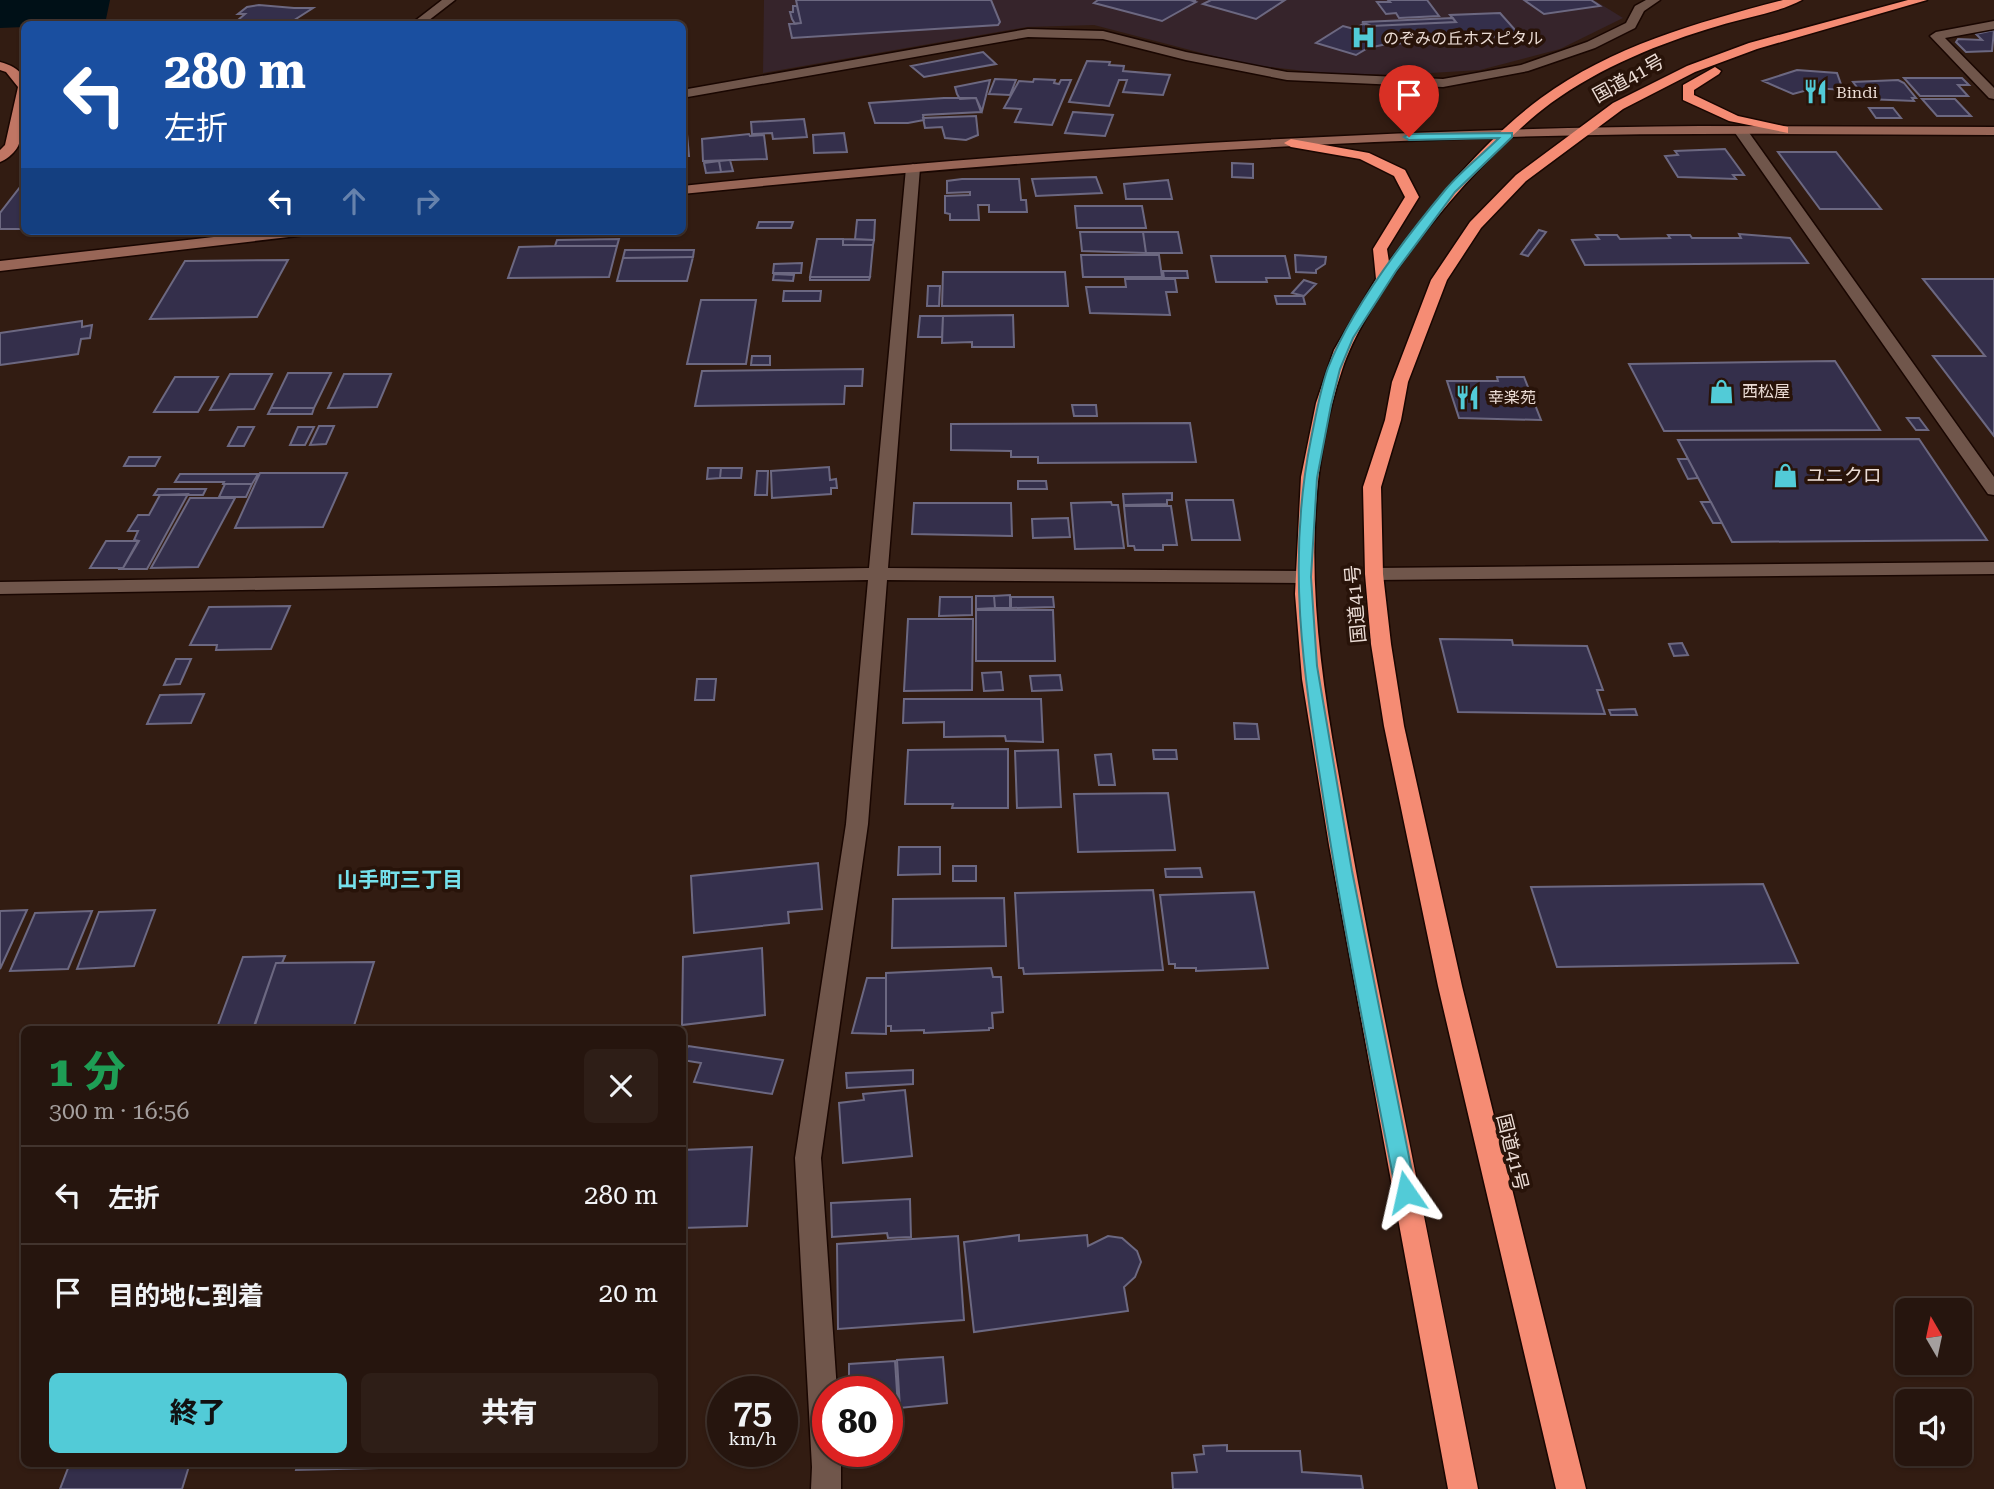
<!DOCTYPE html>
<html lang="ja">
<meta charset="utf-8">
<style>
:root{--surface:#26150e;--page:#2e1e17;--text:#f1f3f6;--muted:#a49f9e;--line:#42342e;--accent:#52cbd7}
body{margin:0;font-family:"Roboto Serif","Noto Sans JP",serif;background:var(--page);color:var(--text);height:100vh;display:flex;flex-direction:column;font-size:26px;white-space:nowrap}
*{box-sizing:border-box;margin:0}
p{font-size:23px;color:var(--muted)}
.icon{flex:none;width:38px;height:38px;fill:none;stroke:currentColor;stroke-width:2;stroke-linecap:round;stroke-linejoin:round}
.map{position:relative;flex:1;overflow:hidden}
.side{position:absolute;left:21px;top:1026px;width:665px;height:441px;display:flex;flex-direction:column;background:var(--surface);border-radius:10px;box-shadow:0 2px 5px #0004,0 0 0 2px var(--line)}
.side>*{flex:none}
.top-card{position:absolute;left:21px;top:21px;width:665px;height:214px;border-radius:10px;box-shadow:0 2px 5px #0004,0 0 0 2px var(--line);background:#1a4fa0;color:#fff;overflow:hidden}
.needle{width:46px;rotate:351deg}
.buttons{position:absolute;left:1895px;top:1298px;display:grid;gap:14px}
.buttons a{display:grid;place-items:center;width:77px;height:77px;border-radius:10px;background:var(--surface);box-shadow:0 2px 5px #0004,0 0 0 2px var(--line);font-size:35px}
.speed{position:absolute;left:707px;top:1376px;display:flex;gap:14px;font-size:35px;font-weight:700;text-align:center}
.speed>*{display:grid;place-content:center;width:91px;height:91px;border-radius:50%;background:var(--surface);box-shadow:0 2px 5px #0004,0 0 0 2px var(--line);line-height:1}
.speed small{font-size:18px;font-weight:400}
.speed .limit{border:10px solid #d22;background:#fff;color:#111}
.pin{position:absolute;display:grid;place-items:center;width:60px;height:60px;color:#fff;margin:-72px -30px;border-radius:50% 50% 50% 0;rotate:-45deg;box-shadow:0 0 7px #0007}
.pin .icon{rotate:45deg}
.me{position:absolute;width:77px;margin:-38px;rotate:349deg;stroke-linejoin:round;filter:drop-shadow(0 0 5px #0008)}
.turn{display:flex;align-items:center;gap:24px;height:147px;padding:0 28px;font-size:32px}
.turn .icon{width:91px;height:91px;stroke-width:2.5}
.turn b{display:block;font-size:49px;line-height:60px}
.lanes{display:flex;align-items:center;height:66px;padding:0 28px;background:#0003;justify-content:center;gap:35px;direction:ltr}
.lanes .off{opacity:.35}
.round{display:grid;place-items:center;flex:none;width:74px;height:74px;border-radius:10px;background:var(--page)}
.head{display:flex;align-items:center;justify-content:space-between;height:119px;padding:0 28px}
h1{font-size:42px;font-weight:800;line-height:52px;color:#1e9e55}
.action{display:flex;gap:14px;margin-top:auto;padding:14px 28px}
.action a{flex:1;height:80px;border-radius:10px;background:var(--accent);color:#111;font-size:28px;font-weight:800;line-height:80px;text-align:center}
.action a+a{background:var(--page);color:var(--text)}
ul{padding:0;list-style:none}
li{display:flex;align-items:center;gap:21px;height:98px;padding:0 28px;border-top:2px solid var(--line)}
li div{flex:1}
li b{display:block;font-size:26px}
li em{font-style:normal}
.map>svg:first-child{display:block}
.medical{fill:#36242b}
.water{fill:#001017}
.building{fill:#342f4b;stroke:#6c6881;stroke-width:2}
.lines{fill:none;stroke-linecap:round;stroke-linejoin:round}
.street-casing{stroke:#190601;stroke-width:3}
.secondary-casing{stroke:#190601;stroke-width:3}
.primary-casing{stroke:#190601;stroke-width:3}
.highway-casing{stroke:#190601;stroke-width:3}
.street{fill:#70564b;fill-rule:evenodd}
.secondary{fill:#986657;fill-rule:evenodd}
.primary{fill:#c07664;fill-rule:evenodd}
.highway{fill:#f58c74;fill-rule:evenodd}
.route{fill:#52cbd7;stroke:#35848c;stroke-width:2}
.labels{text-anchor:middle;stroke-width:7;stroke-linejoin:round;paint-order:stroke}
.far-poi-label{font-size:16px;fill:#ebdcd5;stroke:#281309;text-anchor:start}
.street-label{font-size:19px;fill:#ebdcd5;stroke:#281309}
.poi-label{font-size:19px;fill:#ebdcd5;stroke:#281309;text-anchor:start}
.neighbourhood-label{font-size:21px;font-weight:bold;fill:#75e0eb;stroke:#281309}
</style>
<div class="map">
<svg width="1994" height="1489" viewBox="0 0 1994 1489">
<rect width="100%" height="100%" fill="#321c12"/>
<!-- medical -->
<path class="medical" d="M764,0h830l29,18 -63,31 -80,21 -82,5 -76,-2 -78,-9 -150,-39 -67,2 -264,46z"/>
<!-- water -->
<path class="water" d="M0,0h110l-5,24h-81v3l-24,1z"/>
<!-- building -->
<path class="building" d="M796,0h195l9,22 -2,3 -206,13 -3,-14 12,-1z
M1098,0h98l-3,1 3,1 -34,19 -68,-18z
M1211,0h74l-29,19 -53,-15z
M1388,0h39l12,16 -40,2 -3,-5 -10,1 -9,-12h13z
M1524,0h67l9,6 -56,8z
M259,5l35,3h19l-25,16 -49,-2 2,-2h-3l7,-6h-7l9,-7z
M793,6h4l4,17 -6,1 -3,-5 -2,-7h3z
M1500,13l17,19 -24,5 -3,-4 -25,2 2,3h-12l2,3 -70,3 -19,4 -12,7 -40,-12 27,-17 11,3 9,-5 8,2 85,-4 -6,-7z
M1453,18l3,4 -85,4 -9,-4z
M1994,30l-2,21 -26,1 -10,-10 2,-3 24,1 -6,-6z
M983,52l13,12 -72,13 -13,-11z
M1087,61l23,1 -1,3 15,1 -1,5 47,4 -7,20 -40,-3 4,-12h-8l-10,26 -40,-4z
M1797,70l40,3 6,17 -28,-2 -22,6 -30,-13z
M1904,78h58l7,7h-11l10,11h-48z
M995,79l21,1 -6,15 -21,-1z
M1034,79l21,1 -1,3 5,1 2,-4h10l-19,45 -37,-3 6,-13 -17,-1 15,-27 14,1z
M990,80l-8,31 -6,-13 -16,1 -3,-5 -2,-7z
M1898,80l6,3 12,15h-4l2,3 -48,-2 -13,-17z
M944,98h32l5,14 -58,3 1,5 -16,3h-33l-6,-20z
M1922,99h33l16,17h-34z
M1869,108h24l8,10h-25z
M1073,112l40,3 -8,21 -40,-3z
M976,116l2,19 -12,5 -21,-2 -3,-11 -17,1 -2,-10z
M804,119l3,18 -34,2 -1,-6 -20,1 -1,-12z
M844,133l3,19 -33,1 -1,-18z
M682,134h5l2,22h-7z
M749,134l1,2 14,-1 3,24 -64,2 -1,-22z
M1725,149l19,26h-11l3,4 -58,-2 -13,-21 13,-1 -3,-4z
M1778,152h58l45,57h-61z
M730,160l3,11 -12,1 -2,-11z
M719,161l2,11 -15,1 -2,-10z
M1232,163l21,1v14l-21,-1z
M1096,177l6,16 -66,3 -4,-17z
M962,179h57l2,21h5l1,12h-38v-7h-11l1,15h-29v-6l-5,-1v-17l25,-1v-3l-23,1v-12z
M1168,180l4,19h-46l-2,-15z
M24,182v47h-24v-16z
M1075,206h67l4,22h-69z
M857,220h18l-1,20 -19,-1z
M759,222h34l-2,6h-34z
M1539,230l7,2 -18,24 -7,-2z
M1080,232h63l3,21 -64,-2z
M1143,232h35l4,21h-36z
M1739,234l51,4 18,25 -223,2 -13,-25 27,-1 -3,-4h21l3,4 50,-1 -2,-3h22l2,3h49z
M619,239l-2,7h-62l2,-6z
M817,239h26v6h30l-3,32h-60z
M843,239l31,1 -1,5h-30z
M555,246h62l-8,31 -101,1 11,-31z
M625,250h69l-1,7 -70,1z
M1081,255h78l3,22h-79z
M1295,255l31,2 -1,7 -9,6v3l-20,-1z
M1211,256h74l5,22h-24l1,4h-51z
M693,257l-6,24h-70l6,-23z
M288,260l-31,57 -107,2 35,-58z
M802,263l-1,10h-28l1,-9z
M1163,271h24l1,7h-24z
M943,272h122l3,34h-126z
M774,274l20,1 -1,6 -20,-1z
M810,277h60l-1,3h-59z
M1125,279h50l2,13h-11l4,23 -80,-2 -4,-26h40z
M1923,279h71v157l-61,-80h52z
M1304,280l12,4 -12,12 -12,-3z
M928,286h12l-1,20h-12z
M784,291h37l-1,10h-37z
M1275,296h28l2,8h-28z
M701,300h55l-10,64h-59z
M1013,315l1,32h-42v-5l-30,1 1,-27z
M920,316h23l-1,21h-24z
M82,321v6l10,-2 -2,13 -9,1 -3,15 -78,11v-32z
M752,356h18v9h-19z
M1835,361l45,69 -216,1 -35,-67z
M863,369l-1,17h-17l-1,18 -149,2 7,-35z
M288,373h43l-17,35h-43z
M230,374h42l-18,35 -44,1z
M344,374h47l-14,33 -49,1z
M175,377h43l-20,35h-44z
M1497,377h27l17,43 -82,-2 -12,-37h51z
M1072,405h24l1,11h-23z
M271,408h43l-2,6h-44z
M1907,418h12l9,12h-12z
M1190,423l6,39 -158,1v-6h-27v-6l-60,-1v-26z
M319,426h15l-8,18 -16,1z
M238,427h16l-10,19h-16z
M298,427h16l-9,18h-15z
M1919,439l68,101 -255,2 -54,-102z
M129,457h31l-5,9h-31z
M1678,459h10l10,19 -10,1z
M829,467l1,13 6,-1 1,9h-6v6l-59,4 -1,-27z
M708,468h13l-1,10 -13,1z
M721,468h21l-1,10h-21z
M757,471h11l-1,24h-12z
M260,473h87l-24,54 -88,1z
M180,474h78l-6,10h-29l1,-2h-49z
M1018,481h28l1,8h-29z
M225,484h27l-6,13h-27z
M158,489h48l-3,6h-49z
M1172,493v7h-5v4l-43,1 -1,-11z
M188,494l-41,75h-29l5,-1 16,-27 -5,-1 4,-9h-10l10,-16h11l11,-20z
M190,498h45l-37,69 -47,1z
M1186,500h47l7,40h-48z
M1111,502l1,3h6l6,43 -49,1 -4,-46z
M1701,502h10l11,21h-9z
M914,503h97l1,33 -100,-2z
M1124,506h47l6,39h-14v5h-28l-1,-4h-6z
M1068,518l2,19 -37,1 -1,-19z
M106,541h32l-15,27h-33z
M1010,595v13h-15l-1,-12z
M976,596h18l1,12 -19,1z
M940,597h32v18l-33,1z
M1011,597h42l1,10 -43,1z
M290,606l-19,43 -55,1 1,-5h-27l19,-38z
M976,610h77l2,51h-79z
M908,619h65l-1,71 -68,1z
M1440,639l72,1 1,5 74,1 16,44h-6l8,24 -147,-2z
M1682,643l6,12 -14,1 -5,-12z
M176,659h15l-11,25 -16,1z
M1001,672l2,18 -19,1 -2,-18z
M1060,675l2,15 -30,1 -2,-15z
M697,679h19l-2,21h-19z
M204,694l-13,29 -44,1 13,-29z
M904,699h137l2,43 -37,-1 -1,-5 -61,1v-15l-41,1z
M1635,709l2,6h-26l-2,-5z
M1234,723l23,1 2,15h-24z
M1008,749v59h-56l1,-4h-48l3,-54z
M1058,750l3,57 -44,1 -2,-57z
M1153,750h23l1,9h-23z
M1111,754l4,31h-16l-4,-30z
M1168,793l7,57 -97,2 -4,-58z
M899,847h41v27l-42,1z
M818,863l4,46 -34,3 1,11 -95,10 -3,-57z
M953,866h23v15h-23z
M1200,868l2,9h-36l-1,-8z
M1763,884l35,79 -241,4 -26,-80z
M1153,890l10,80 -139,4 -1,-6h-4l-4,-75z
M1254,892l14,76 -72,3v-3h-21v-4h-6l-9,-69z
M1004,898l2,48 -114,2 1,-49z
M27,910l-27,59v-58z
M155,910l-21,56 -57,3 22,-57z
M92,911l-24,58 -58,2 25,-58z
M762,948l3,67 -83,10 1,-68z
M285,956l-3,7h-6l-21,62h-37l25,-68z
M374,962l-21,67h-100l23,-66z
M991,968l2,9h8l2,35 -11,1 1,15h-4v2l-65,3v-3l-33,1v-5h-5v-53z
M867,978h19v56l-34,-1z
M688,1046l95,14 -11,34 -78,-12 7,-19 -19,-3z
M913,1070v14l-66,4 -1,-15z
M905,1090l7,66 -69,7 -4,-60 25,-3 -1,-6z
M752,1147l-5,79 -65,2v-78z
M910,1199l1,38 -23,1 -1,-5 -55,4 -1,-34z
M1019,1235v6l68,-6 1,11 20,-10 14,2 15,13 4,11 -6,15 -11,10 4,24 -154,21 -10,-90z
M958,1236l6,84 -126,9 -1,-85z
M943,1357l4,46 -47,5 -3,-48z
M895,1361l3,46 -11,1v-17h-38v-27z
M1227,1445v6h73l2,21 59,4 2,13h-190l-1,-16 25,-1 -3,-17 10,-1 -1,-8z
M70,1463h120l-8,26h-122z
M298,1463h81l-1,5 -82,2z"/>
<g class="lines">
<defs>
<path id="street" d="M442,0h13l-31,24h-13z
M1646,0h14l-16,11 -9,17 -40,20 -67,23 -85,16 -156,-7 -101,-20 -83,-21 -75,-2 -346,61v-8l346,-61 75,2 83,21 101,20 156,7 78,-14 66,-23 39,-19 9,-17z
M1994,21v8l-49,9 49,50v11l-5,-1 -59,-62 6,-4z
M1740,126l5,1 249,350v18l-6,-1 -255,-364z
M913,164l7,4 -32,400 416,3 9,6 -9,6 -417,-3 -19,244 -47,334 16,233h-9v60h13v38h-30l1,-22 -17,-309 51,-334 22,-244 -868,14v-12l869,-14 37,-400z
M1994,562v12l-620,6 -9,-6 9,-6z"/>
<path id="secondary" d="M1700,126l294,1v8c-172,-1 -343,-3 -515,3 -266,9 -532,29 -797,56v-8c339,-35 678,-57 1018,-60z
M268,231h45l-7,4 -306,36v-10z"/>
<path id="primary" d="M0,62c10,3 17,5 23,15 6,10 1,61 -6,71 -4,6 -11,12 -17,14v-12l5,-5 13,-58 -12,-15 -6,-2z"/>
<path id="highway" d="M1783,0h19c-24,13 -57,17 -84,26 -58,17 -117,41 -167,77 -71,53 -182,185 -209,267 -44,131 -28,269 -4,401 13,75 27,150 42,225 33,165 66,329 98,493h-30l-119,-644 -27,-166 -7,-85 6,-117 15,-74 18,-53 42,-71 -3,-30 32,-52 -11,-21 -34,-17 -69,-12 -7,-4 7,-4 78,14 36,17 14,27 -32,52 2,13c44,-59 93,-120 152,-164 71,-52 158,-76 242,-98z
M1908,0h19l-170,49 -62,23 -72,37 -97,72 -45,47 -34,52 -39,102 -7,38 -20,67 2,87 8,70 13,82 58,260 124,503h-30l-118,-503 -54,-260 -13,-82 -6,-70 -2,-87 22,-67 7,-38 39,-102 39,-58 46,-47 97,-72 74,-37 62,-23z
M1715,67l6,4 -2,3 -25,16v5l44,21 50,11v6l-59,-12 -46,-21v-15z"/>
</defs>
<!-- street casing -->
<use href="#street" class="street-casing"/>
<!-- secondary casing -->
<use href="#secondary" class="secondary-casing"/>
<!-- primary casing -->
<use href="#primary" class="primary-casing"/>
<!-- highway casing -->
<use href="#highway" class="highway-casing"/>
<!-- street -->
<use href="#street" class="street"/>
<!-- secondary -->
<use href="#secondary" class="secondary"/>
<!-- primary -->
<use href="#primary" class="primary"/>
<!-- highway -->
<use href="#highway" class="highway"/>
</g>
<!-- route -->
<path class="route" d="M1512,133v4l-57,55 -59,79 -43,67 -13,31 -9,36 -14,73 -6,99 6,89 35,205 64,321 -3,6 -7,3 -7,-3 -3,-6c-25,-128 -51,-255 -71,-383 -20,-128 -40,-241 -14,-370 5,-24 9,-49 17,-71 23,-59 78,-131 118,-179 16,-19 36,-34 53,-51l-90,2 -5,-3 5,-3z"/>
<!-- icons -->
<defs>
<symbol id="hospital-bare" viewBox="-9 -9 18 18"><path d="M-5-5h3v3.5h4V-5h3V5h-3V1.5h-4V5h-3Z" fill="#52cbd7" stroke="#281309" stroke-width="2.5" paint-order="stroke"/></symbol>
<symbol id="restaurant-bare" viewBox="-9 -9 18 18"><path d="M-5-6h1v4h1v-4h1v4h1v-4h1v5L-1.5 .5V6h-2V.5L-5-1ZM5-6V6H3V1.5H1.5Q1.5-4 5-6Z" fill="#52cbd7" stroke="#281309" stroke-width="2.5" paint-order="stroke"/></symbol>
<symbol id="shop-bare" viewBox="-9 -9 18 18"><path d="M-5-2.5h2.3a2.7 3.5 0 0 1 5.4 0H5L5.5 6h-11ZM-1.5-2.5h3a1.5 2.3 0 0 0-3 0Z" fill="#52cbd7" stroke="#281309" stroke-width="2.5" paint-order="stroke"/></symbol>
</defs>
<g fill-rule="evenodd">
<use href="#hospital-bare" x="1346" y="20" width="35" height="35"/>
<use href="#restaurant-bare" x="1798" y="74" width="35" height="35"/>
<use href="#shop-bare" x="1704" y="374" width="35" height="35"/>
<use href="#restaurant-bare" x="1450" y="380" width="35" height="35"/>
<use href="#shop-bare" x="1768" y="458" width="35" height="35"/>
</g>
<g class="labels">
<!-- far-poi labels -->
<g class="far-poi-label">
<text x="1383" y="44">のぞみの丘ホスピタル</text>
<text x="1836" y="98">Bindi</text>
<text x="1742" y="397">西松屋</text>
<text x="1488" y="403">幸楽苑</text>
</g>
<!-- street labels -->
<g class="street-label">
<text transform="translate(1628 78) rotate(-29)" y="7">国道41号</text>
<text transform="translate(1355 604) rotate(-95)" y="7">国道41号</text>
<text transform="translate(1513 1152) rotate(76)" y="7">国道41号</text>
</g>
<!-- poi labels -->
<g class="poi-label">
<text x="1806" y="482">ユニクロ</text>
</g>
<!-- neighbourhood labels -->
<g class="neighbourhood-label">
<text x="400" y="887">山手町三丁目</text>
</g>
</g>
</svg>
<div class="buttons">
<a><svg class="needle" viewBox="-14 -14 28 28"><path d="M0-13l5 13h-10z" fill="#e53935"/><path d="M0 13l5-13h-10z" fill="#a49f9e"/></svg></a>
<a><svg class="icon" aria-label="sound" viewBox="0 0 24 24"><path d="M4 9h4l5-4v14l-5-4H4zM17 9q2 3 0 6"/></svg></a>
</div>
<div class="speed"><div>75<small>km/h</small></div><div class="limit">80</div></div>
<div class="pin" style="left:1409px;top:137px;background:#d93025"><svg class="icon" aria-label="arrive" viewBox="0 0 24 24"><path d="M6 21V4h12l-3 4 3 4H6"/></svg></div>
<svg class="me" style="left:1406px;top:1192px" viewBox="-20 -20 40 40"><path d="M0-17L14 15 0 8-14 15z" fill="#52cbd7" stroke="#fff" stroke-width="4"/></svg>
<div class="top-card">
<div class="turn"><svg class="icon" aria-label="left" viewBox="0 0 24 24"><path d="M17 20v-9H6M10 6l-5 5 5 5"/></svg><div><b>280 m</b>左折</div></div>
<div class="lanes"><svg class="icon" aria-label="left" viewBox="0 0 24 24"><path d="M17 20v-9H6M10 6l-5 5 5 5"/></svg><svg class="icon off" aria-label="ahead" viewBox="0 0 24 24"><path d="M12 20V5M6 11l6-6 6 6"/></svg><svg class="icon off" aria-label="right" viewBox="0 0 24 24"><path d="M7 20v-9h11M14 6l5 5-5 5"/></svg></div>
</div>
<section class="side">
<div class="head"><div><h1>1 分</h1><p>300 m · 16:56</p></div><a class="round"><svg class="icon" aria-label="close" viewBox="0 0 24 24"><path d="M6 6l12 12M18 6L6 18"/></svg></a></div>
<ul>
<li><svg class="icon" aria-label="left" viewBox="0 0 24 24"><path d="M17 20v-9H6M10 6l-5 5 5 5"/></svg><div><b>左折</b></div><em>280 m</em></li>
<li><svg class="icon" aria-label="arrive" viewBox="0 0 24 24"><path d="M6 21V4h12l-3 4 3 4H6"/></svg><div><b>目的地に到着</b></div><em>20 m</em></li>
</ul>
<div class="action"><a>終了</a><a>共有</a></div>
</section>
</div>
